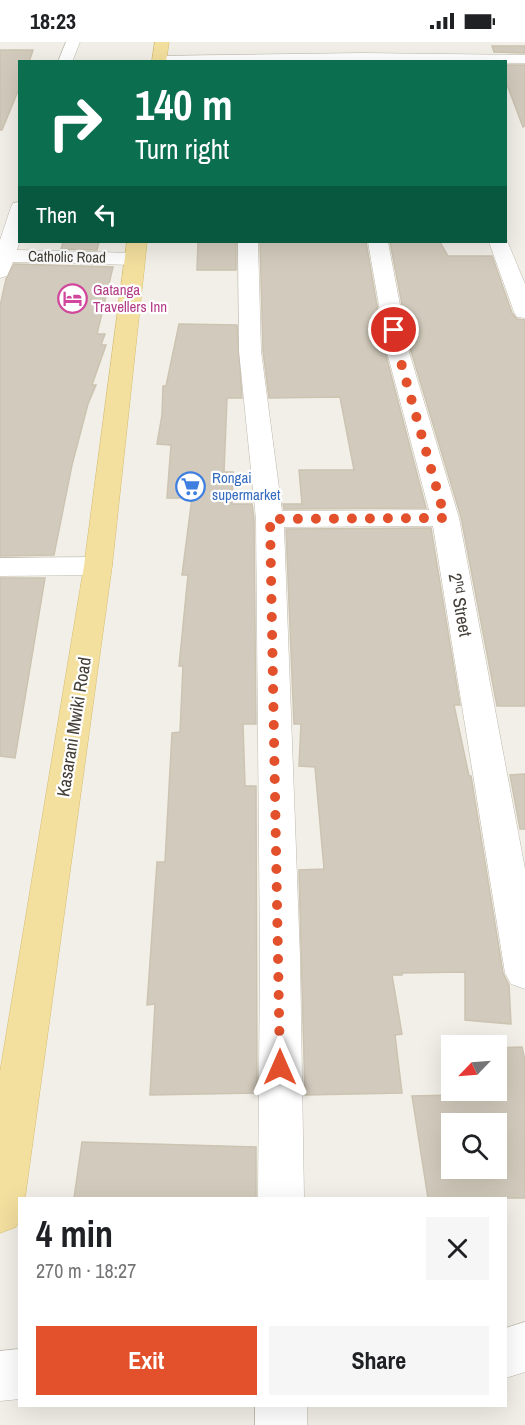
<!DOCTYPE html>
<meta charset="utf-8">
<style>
:root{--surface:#fff;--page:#f6f6f6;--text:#202124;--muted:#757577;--accent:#e2512c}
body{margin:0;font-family:"Archivo Narrow",sans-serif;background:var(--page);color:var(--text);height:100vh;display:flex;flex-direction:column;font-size:22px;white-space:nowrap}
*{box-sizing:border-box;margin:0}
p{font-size:20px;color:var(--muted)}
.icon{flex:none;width:33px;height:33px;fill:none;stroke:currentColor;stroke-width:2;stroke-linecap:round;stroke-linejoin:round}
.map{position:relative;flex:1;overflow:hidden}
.side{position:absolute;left:18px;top:1155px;width:489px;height:210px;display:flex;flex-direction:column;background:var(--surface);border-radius:0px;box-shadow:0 6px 24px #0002}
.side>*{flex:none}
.banner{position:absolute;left:18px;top:18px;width:489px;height:183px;border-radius:0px;box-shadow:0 6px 24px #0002;background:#0b6e4f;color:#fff;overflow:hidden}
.needle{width:39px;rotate:245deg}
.fabs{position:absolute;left:441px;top:993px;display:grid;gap:12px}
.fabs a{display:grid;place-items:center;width:66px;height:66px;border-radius:0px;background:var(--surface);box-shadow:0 6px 24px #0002;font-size:30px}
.pin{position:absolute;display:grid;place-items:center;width:51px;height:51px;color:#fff;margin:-26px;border:3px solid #fff;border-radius:50%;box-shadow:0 2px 6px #0007}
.me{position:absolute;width:66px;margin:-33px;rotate:0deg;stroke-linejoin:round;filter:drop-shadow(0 0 4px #0008)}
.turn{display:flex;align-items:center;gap:21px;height:126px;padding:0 18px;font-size:27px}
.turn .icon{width:78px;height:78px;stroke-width:2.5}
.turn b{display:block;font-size:42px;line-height:51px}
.then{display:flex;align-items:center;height:57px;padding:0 18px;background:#0003;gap:12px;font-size:22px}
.round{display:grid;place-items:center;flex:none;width:63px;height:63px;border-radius:0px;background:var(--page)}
.summary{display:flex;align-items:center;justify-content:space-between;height:102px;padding:0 18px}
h1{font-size:36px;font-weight:700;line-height:45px}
.cta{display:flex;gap:12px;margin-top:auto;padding:12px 18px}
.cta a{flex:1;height:69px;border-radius:0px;background:var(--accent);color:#fff;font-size:24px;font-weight:700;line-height:69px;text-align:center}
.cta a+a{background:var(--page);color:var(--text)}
.status{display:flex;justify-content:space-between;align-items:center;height:42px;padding:0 30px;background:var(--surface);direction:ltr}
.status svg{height:16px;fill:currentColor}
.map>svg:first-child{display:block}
.building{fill:#d2cbbd;stroke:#ccc3b1;stroke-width:1.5;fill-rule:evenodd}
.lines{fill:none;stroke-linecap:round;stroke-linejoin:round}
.minor-casing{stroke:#bfb9ad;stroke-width:1}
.major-casing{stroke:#d6bd70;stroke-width:1}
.minor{fill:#fff;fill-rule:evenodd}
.major{fill:#f3df9e;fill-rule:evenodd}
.route{stroke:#e2512c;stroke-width:10;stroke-dasharray:0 18}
.labels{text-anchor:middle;stroke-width:4.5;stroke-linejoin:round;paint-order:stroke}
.far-street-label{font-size:15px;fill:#433f36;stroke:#fff}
.far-hotel-label{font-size:15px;fill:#b23c85;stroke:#fff;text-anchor:start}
.far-shop-label{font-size:15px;fill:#366cbe;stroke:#fff;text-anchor:start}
.street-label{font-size:18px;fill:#433f36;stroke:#fff}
</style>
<div class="status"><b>18:23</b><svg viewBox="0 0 49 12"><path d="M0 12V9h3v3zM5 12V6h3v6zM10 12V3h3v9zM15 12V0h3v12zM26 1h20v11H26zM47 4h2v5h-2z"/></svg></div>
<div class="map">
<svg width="525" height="1383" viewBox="0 0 525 1383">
<rect width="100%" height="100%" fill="#f1efe7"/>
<!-- building -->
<path class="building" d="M492,4h33v7l-31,-1z
M0,8h33l-4,12h-9v24l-18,44h-2z
M506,23h19v61l-2,1 -17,-45z
M63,200h36l-2,8 -36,-1z
M198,200h38v28h-39z
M260,200h106l19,110 41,156 -142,1 -1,-5h19l-3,-34h55l-14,-73 -71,1 -6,-47z
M390,200h50l8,14h44l20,57 5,6 8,1v386h-28l-36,-189 -50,-166z
M14,222l99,3 -16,67h8l-4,11h5l-14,40h4l-8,19 -16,61 -18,90 -54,1v-250l6,-27z
M179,282l58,1 5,73h-15l-3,74h9l-1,32h20l2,15 2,205h-13l2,62h11l1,307 -107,2 5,-91 -8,1 10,-143h8l7,-129 8,-1 3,-66h-4l9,-91h-6l10,-77h-25l4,-53 -14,-1 5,-29 1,-29h3z
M431,486l29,177h-6l15,71h2l32,197 6,12 2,39 -46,-4v-48l-63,1v2h-10l10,59 -7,1 7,58 -97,2 -6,-225 25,-1 -9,-102 -16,-1 2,-42h-7l-8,-195z
M0,536h45l-30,180 -15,-2z
M525,732v55h-5l-10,-54z
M522,1005l3,14v137h-97l-16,-102 84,-2v-46zM452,1082h44v44h-44z
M82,1100l174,5v51h-182z"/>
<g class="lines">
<defs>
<path id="minor" d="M66,0h14l-8,20h-14z
M361,11l164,2v8l-372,-3 7,-4z
M20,160v38l-3,10 118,3 7,2 3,4 -3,4 -7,2 -122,-3 -6,14 -7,2v-38l11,-33 2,-4z
M506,196l19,46v34l-8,-1 -3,-5 -25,-70h17z
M238,200h20l3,109 21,160 147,-1 -42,-158 -19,-110h20l21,110 50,166 66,351v120l-14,-5 -6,-11 -72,-447 -149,1 16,430 4,241h-46l2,-241 -4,-438 -17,-168z
M98,515l10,3 4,6 -4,6 -10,3 -98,1v-18z
M525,1280v50l-19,6v-50z
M20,1307v50l-20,2v-50z
M255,1364h52v19h-52z"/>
<path id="major" d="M155,0h14l-3,20h-14z
M127,200h20l-35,324 -87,632h-5v21l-4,8 -16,6v-161l84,-506z"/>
</defs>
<!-- minor casing -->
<use href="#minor" class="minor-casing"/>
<!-- major casing -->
<use href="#major" class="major-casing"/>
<!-- minor -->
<use href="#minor" class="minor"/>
<!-- major -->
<use href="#major" class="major"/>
</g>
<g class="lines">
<!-- route -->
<path class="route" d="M280,1025l-10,-548 175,-1 -47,-166 -4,-22"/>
</g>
<!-- icons -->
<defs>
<symbol id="hotel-ring" viewBox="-11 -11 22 22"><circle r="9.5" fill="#fff" stroke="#d1479c" stroke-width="1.5"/><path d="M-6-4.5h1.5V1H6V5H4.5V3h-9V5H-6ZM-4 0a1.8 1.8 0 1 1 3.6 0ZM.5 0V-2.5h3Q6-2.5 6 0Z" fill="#d1479c"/></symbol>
<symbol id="supermarket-ring" viewBox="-11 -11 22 22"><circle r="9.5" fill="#fff" stroke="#3f7fe0" stroke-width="1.5"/><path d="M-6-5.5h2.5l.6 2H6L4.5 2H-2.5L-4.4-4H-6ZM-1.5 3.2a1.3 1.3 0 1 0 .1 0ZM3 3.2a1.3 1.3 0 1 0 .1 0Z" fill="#3f7fe0"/></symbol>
</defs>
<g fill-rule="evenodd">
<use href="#hotel-ring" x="56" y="240" width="33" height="33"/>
<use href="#supermarket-ring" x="174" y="428" width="33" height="33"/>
</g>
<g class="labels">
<!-- far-street labels -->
<g class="far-street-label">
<text transform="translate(67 215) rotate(1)" y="5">Catholic Road</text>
</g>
<!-- far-hotel labels -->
<g class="far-hotel-label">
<text x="93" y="253">Gatanga<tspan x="93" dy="17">Travellers Inn</tspan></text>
</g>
<!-- far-shop labels -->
<g class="far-shop-label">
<text x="212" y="441">Rongai<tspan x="212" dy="17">supermarket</tspan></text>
</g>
<!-- street labels -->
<g class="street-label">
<text transform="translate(460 563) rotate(80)" y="6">2ⁿᵈ Street</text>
<text transform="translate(74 685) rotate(-81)" y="6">Kasarani Mwiki Road</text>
</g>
</g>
</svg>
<div class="fabs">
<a><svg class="needle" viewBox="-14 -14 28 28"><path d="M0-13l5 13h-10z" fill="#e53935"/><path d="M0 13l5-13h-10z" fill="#757577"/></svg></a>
<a><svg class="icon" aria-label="search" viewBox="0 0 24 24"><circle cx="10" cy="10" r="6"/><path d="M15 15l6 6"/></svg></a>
</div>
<div class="pin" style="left:394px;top:288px;background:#d93025"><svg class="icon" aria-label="arrive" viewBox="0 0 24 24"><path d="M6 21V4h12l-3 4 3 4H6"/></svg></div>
<svg class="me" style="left:280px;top:1025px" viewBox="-20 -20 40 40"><path d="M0-17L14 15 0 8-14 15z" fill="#e2512c" stroke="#fff" stroke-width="4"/></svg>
<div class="banner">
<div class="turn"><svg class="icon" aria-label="right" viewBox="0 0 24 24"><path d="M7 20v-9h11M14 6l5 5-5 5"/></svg><div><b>140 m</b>Turn right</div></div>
<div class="then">Then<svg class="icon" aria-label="left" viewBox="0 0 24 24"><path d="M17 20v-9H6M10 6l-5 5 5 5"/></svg></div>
</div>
<section class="side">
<div class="summary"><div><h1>4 min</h1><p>270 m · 18:27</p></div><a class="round"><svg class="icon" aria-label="close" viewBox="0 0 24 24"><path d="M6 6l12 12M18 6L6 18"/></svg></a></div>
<div class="cta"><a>Exit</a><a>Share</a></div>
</section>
</div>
